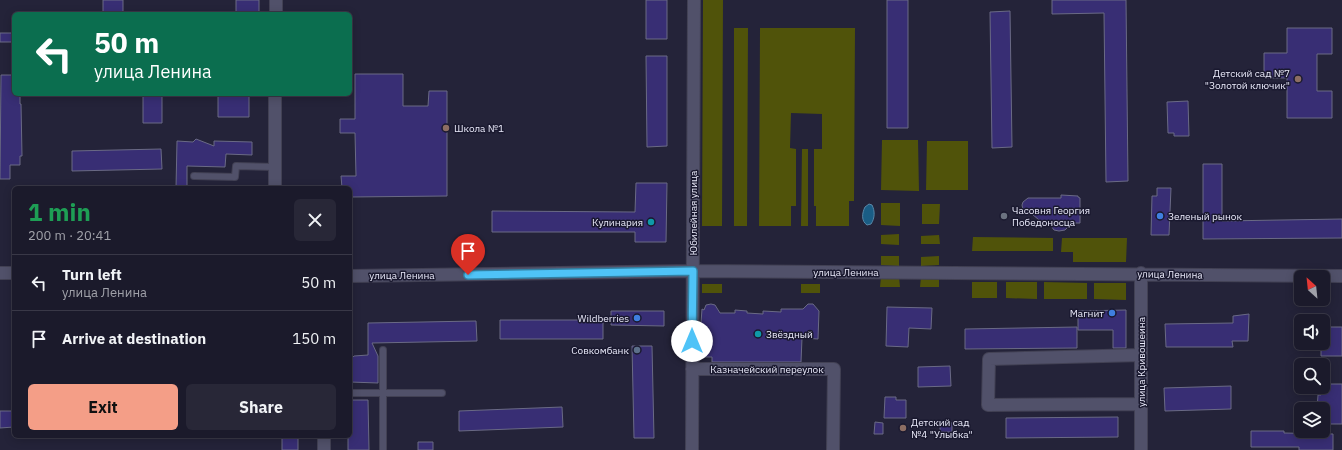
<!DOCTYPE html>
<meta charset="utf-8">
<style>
:root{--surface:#1b1a2b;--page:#282737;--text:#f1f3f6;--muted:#a0a1a9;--line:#393847;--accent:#f49e87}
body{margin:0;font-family:"IBM Plex Sans",sans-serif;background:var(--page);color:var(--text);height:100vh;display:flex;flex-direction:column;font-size:15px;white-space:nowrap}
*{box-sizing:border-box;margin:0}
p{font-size:13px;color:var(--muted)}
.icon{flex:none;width:22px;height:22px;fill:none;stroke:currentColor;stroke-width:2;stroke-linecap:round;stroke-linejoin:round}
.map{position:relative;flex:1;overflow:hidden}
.sheet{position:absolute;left:12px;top:186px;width:340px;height:252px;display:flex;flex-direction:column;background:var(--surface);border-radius:6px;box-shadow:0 2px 10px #0003,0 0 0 1px var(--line)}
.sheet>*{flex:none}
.top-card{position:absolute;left:12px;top:12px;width:340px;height:84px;border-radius:6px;box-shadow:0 2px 10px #0003,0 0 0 1px var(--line);background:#0b6e4f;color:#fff;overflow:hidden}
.needle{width:26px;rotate:333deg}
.tools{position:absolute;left:1294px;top:270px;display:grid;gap:8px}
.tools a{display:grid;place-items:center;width:36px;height:36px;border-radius:6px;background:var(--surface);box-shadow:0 2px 10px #0003,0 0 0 1px var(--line);font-size:20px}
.pin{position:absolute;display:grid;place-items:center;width:34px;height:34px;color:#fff;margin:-41px -17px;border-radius:50% 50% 50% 0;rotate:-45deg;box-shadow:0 0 4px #0007}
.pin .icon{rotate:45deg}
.me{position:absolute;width:44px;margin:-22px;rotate:0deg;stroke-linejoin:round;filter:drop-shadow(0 0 3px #0008)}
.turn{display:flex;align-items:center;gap:14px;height:84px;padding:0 16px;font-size:18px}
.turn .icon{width:52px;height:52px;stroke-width:2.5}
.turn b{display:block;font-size:28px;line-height:34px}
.round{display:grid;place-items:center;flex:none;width:42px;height:42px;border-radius:6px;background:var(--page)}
.overview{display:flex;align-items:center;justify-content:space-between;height:68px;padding:0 16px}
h1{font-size:24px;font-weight:700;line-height:30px;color:#1e9e55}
.cta{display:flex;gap:8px;margin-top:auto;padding:8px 16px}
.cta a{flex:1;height:46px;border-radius:6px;background:var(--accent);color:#111;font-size:16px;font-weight:700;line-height:46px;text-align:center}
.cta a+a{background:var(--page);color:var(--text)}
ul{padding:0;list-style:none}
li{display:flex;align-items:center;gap:12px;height:56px;padding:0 16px;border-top:1px solid var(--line)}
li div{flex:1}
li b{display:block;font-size:15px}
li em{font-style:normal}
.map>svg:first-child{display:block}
.green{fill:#50530a}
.water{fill:#1a5d85;stroke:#5887a8}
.building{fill:#382e74;stroke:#6a6a85}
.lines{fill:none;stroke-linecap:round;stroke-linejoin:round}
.lane-casing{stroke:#424154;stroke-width:8}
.street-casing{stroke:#424154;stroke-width:14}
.lane{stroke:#51516a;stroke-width:6}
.street{stroke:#51516a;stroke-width:12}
.route-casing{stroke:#337fa1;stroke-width:10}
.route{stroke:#4fc3f7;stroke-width:7}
.education-dot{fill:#8d6e63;stroke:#1a192f;stroke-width:1.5}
.worship-dot{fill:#6b7280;stroke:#1a192f;stroke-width:1.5}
.shop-dot{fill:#3f7fe0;stroke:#1a192f;stroke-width:1.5}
.culture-dot{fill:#0f9aa8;stroke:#1a192f;stroke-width:1.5}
.service-dot{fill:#5c6f8a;stroke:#1a192f;stroke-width:1.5}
.labels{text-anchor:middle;stroke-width:3;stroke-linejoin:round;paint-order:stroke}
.poi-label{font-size:10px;fill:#eaeafa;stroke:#1a192f;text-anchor:end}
.street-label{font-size:10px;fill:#eaeafa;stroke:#1a192f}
</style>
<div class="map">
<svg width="1342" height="450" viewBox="0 0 1342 450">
<rect width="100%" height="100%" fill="#242339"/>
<!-- green -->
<path class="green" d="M703,0h20l-1,226h-20z
M734,28h14l-1,198h-13z
M760,28h95l-1,173h-5v25h-33v-20h-2v-57h8v-35l-31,-1 -1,35 6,1v57h-5v20h-32z
M882,140h36l1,51 -38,-1z
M927,141h41v49h-42z
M802,149h6v77h-7z
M881,203h19v23l-19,-1z
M922,204h18l-1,20h-17z
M899,234v11l-18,-1v-9z
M939,235l1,9h-19v-8z
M973,237l80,1v13h-81z
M1062,238h65l-1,24h-53v-10h-12z
M881,256h18v10l-18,-1z
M939,256v9l-18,1v-9z
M881,277h18l1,10h-20z
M921,277h18v10h-19z
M972,282h25v16h-25z
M1006,282h31v17l-31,-1z
M1044,282l43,1v16h-43z
M1094,283h32v17l-32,-1z
M702,284h20v9h-20z
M801,284h19v9h-19z"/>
<!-- water -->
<path class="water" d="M869,204l3,1c3,6 3,13 -1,19l-4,1c-6,-4 -5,-12 -2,-18z"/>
<!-- building -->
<path class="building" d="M103,0h20v14h-20z
M236,0h23v14h-23z
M646,0h21v39h-21z
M887,0h21v128h-21z
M1052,0h74l2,181 -22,1 -2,-169 -52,1z
M1010,11l2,136 -20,1 -2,-136z
M1287,28h45v26h-15v37h15v27h-45v-40h-23v-25h23z
M0,33h13v9h-13z
M646,56h21v90l-20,1z
M355,74h48v32h25l1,-15h18v105l-97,1v-9h-8l-1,-12h15l-1,-43h-15v-14h15z
M1,75h13v19h6v10h1l1,52h-2v9h-10v14h-10z
M143,94h19v29h-19z
M218,94h31v23h-31z
M1188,101l1,35h-15v-3h-6l-1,-31z
M196,139l18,7v-5l38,1v13l-26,-1 -1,13 -38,-1v22h-11l1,-47 16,1z
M161,149l1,20 -90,2v-20z
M1203,164h19v57l120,-2v19l-139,1z
M636,183h31l-1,59h-31v-10h-143v-21l143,1z
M1157,188h14l-2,47h-18l1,-39h5z
M1061,195l17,1v1l2,1v25h-8l-7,7 -6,1 -5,-1 -5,-7 -10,-3 -7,-6h-4l-5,-4 -1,-5 1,-3 5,-4h33z
M711,304l4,1 5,8h15v-3l12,1v2l16,1v-3l18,1v-3h22l5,-5h5l6,7 -1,28 -16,-1 -1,24h-89v-5h-11v-19l-1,-1 2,-28 2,1 2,-5z
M887,307l45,1 -1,21 -22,-1 -1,19 -22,-1z
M1126,310v38h-13v-18h-35v-19z
M611,311h53v15l-53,-1z
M1249,314l-1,27h-16l1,6h-67l-1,-23 68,-1v-7z
M500,320h103v19h-103z
M476,321l1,20 -105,2 6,13v27l-28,-1 1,-23 3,-3 14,-1v-32z
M1077,327v21l-112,1v-20z
M1328,327h14v29h-21v-13h2v-4h5z
M632,346h20l2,92h-20z
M950,366l1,20 -33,1v-20z
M1323,384h19v40h-15v-7l-4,-1v-7h-6l1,-14h3v-8h2z
M1231,386v23l-66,2 -1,-23z
M885,397h11v3h10v18h-22z
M350,400h18l1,50h-21v-14h2z
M562,407l1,20 -104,4v-20z
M0,411h14v16l-14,1z
M1118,417v20l-112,1v-20z
M875,422l8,1v11h-9z
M940,423h12v9h-12z
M1251,431h33v2l49,1v16h-34v-3h-48z
M282,436h16v14h-16z
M418,442h15v8h-15z"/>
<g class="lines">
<defs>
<path id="lane" d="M194,176l41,1 1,-11 39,1
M350,393h92
M383,450v-100"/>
<path id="street" d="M276,14v-14
M275,188v-94
M0,273h14
M1141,273v177
M350,276l343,-5 649,5
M1141,355l-152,4 -1,46 153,-1
M692,369h142l-1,81
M324,436v14
M692,450l2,-450"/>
</defs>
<!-- lane casing -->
<use href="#lane" class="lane-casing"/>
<!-- street casing -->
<use href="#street" class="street-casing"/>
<!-- lane -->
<use href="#lane" class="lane"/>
<!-- street -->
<use href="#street" class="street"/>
</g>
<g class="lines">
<defs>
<path id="route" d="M468,275l225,-4 -1,70"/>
</defs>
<!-- route casing -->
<use href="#route" class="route-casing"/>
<!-- route -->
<use href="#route" class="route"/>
</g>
<!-- markers -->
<g class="education-dot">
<circle cx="1298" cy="79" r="4"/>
<circle cx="446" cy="128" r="4"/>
<circle cx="903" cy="428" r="4"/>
</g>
<circle class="worship-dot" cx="1004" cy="216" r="4"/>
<g class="shop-dot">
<circle cx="1160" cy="216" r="4"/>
<circle cx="1112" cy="313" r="4"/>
<circle cx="637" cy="318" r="4"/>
</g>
<g class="culture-dot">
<circle cx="651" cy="222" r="4"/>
<circle cx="758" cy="334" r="4"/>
</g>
<circle class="service-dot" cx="637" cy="350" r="4"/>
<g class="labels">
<!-- poi labels -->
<g class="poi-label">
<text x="1290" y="77">Детский сад №7<tspan x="1290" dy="12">"Золотой ключик"</tspan></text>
<text x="454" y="132" text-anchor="start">Школа №1</text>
<text x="1012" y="214" text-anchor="start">Часовня Георгия<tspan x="1012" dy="12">Победоносца</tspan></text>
<text x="1168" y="220" text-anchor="start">Зеленый рынок</text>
<text x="643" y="226">Кулинария</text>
<text x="1104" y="317">Магнит</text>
<text x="629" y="322">Wildberries</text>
<text x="766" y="338" text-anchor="start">Звёздный</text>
<text x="629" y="354">Совкомбанк</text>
<text x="911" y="426" text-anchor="start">Детский сад<tspan x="911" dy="12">№4 "Улыбка"</tspan></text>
</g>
<!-- street labels -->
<g class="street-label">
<text transform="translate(693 213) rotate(-90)" y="4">Юбилейная улица</text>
<text x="846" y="276">улица Ленина</text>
<text transform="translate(1170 274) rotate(1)" y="4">улица Ленина</text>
<text x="402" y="279">улица Ленина</text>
<text transform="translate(1141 362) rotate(-90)" y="4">улица Кривошеина</text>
<text x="767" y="373">Казначейский переулок</text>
</g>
</g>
</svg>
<div class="tools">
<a><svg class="needle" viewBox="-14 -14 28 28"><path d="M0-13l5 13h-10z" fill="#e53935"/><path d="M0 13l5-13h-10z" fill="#a0a1a9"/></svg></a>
<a><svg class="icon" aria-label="sound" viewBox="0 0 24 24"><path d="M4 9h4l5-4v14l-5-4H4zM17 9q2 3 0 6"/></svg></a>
<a><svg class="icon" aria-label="search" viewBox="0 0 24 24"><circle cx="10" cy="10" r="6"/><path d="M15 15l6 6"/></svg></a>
<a><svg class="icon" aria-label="layers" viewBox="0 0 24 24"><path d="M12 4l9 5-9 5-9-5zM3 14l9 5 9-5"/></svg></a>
</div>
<div class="pin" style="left:468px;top:275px;background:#d93025"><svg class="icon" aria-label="arrive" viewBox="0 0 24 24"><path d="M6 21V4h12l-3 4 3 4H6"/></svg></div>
<svg class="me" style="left:692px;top:341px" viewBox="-20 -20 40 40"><circle r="19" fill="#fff"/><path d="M0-13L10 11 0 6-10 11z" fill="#4fc3f7"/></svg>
<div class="top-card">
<div class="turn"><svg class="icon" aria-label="left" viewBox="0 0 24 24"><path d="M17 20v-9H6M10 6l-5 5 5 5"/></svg><div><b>50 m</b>улица Ленина</div></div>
</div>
<section class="sheet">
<div class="overview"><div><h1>1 min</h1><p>200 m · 20:41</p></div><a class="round"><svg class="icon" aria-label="close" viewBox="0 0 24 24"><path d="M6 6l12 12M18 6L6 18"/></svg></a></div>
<ul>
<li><svg class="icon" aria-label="left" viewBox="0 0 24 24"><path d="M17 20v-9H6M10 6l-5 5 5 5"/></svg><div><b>Turn left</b><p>улица Ленина</p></div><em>50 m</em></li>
<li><svg class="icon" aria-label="arrive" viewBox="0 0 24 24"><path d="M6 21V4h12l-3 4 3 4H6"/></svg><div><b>Arrive at destination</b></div><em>150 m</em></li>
</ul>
<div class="cta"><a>Exit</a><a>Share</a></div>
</section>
</div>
